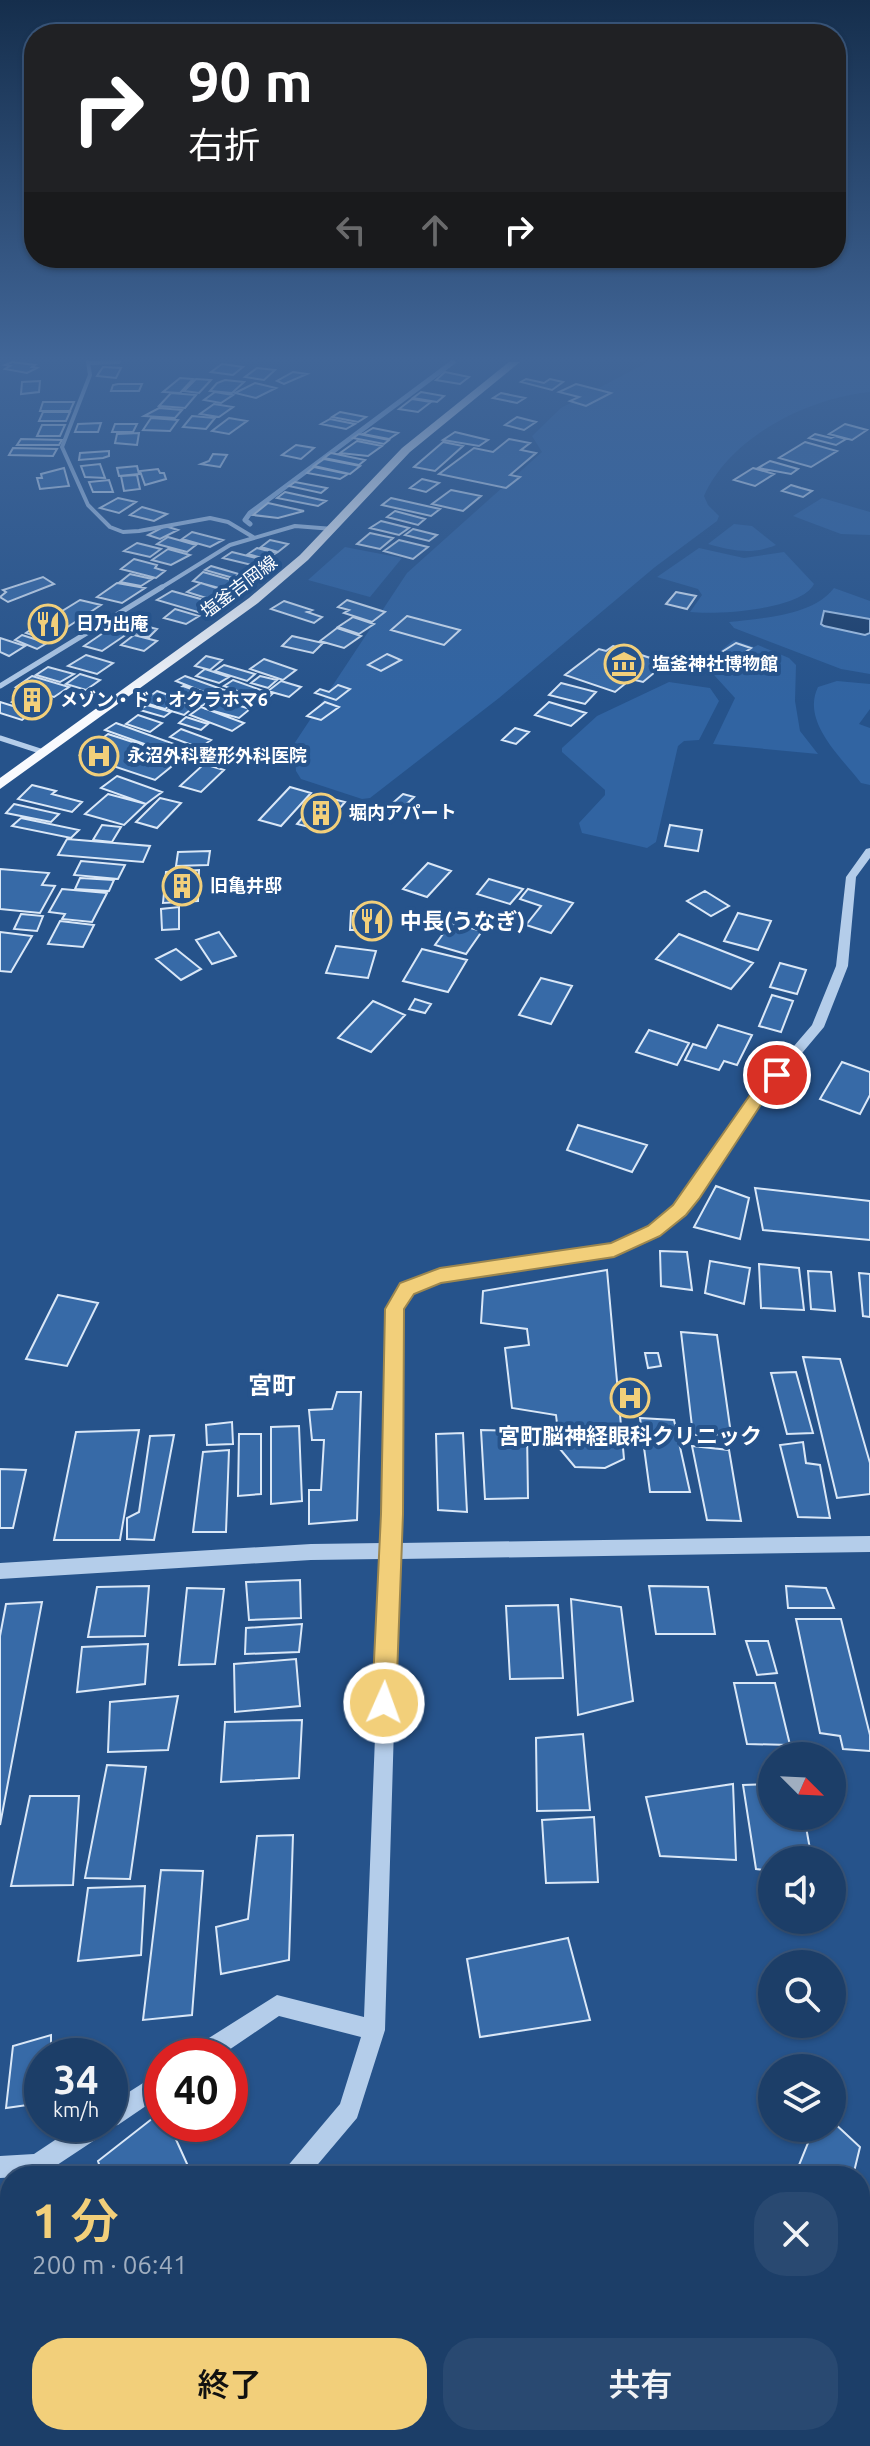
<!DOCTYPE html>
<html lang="ja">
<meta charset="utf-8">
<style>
:root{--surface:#1c3e68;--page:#294971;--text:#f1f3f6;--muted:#a0aec0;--line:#3a577c;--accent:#f2cf7a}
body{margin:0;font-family:Ubuntu,"Noto Sans JP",sans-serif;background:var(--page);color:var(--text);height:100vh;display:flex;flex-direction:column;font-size:30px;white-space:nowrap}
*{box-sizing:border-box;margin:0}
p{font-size:26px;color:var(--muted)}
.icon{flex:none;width:44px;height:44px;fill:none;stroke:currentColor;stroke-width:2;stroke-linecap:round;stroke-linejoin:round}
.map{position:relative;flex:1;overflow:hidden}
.details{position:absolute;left:0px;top:2166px;width:870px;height:280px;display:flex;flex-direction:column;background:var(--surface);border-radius:32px 32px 0 0;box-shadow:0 2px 6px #0004,0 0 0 2px var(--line)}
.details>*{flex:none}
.hud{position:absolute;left:24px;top:24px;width:822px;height:244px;border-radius:32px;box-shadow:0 2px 6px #0004,0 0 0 2px var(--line);background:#202124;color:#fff;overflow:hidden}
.needle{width:52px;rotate:114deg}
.buttons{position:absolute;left:758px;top:1742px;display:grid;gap:16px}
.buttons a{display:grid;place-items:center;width:88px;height:88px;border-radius:50%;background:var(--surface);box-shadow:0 2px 6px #0004,0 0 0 2px var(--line);font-size:40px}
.speed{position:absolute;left:24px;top:2038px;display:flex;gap:16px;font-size:40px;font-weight:700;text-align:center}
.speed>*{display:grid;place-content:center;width:104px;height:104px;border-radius:50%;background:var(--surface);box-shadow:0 2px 6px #0004,0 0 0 2px var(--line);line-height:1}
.speed small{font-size:20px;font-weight:400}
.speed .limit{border:12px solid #d22;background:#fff;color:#111}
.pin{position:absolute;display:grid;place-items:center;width:68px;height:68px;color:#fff;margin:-34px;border:4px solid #fff;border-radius:50%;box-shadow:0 2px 8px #0007}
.me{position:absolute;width:88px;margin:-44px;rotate:2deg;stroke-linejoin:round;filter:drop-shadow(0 0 6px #0008)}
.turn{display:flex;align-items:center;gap:28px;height:168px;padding:0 32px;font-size:36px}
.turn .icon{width:104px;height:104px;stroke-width:2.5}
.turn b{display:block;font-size:56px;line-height:68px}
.lanes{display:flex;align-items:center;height:76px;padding:0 32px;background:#0003;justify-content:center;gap:40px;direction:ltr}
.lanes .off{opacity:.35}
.round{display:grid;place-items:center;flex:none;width:84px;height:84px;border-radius:32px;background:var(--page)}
.headline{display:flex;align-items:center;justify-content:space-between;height:136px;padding:0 32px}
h1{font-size:48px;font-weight:600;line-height:60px;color:var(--accent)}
.action{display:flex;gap:16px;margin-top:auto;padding:16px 32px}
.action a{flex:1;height:92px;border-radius:32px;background:var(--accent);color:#111;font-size:32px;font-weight:600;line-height:92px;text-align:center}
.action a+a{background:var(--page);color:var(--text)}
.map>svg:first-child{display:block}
.green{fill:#3164a2}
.water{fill:#1b3e6b;stroke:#a9c7ea;stroke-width:2}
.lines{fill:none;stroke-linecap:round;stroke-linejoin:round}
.stream{stroke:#a9c7ea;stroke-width:5}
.building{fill:#376aa7;stroke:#d9e7f7;stroke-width:2}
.minor-far1{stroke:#b4cdea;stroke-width:4}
.minor{stroke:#b4cdea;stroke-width:5}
.tertiary{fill:#b4cdea;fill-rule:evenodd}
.primary{fill:#f8fafe;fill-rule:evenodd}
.route{fill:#f2cf7a;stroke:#9d874f;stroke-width:2}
.labels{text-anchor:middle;stroke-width:8;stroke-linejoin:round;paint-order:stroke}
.far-street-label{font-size:18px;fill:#fff;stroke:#26538b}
.far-poi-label{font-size:18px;font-weight:bold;fill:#fff;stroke:#26538b;text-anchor:start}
.poi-label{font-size:22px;font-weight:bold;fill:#fff;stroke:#26538b;text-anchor:start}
.neighbourhood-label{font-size:24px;font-weight:bold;fill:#fff;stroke:#26538b}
</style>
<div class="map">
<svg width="870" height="2446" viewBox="0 0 870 2446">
<rect width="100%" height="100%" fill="#26538b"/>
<!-- green -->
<path class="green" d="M648,362h222v30c-62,6 -140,45 -166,104l4,9 11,11 -2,5 -62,46 -156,131 -129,100 -8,1 -61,-20 -5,-8 -2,-27 113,-171 135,-121 -10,-16 29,-28z
M822,498l48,14v23l-29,-1 -48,-18z
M734,524l18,2 24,19c-24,10 -43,6 -68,-1z
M345,547l57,11 -32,39 -62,-17z
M699,548l45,10 40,-6 30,32c-13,26 -97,31 -124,28l12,-17 -4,-6 -41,-12z
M834,588l36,13v73l-29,-5 -107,-41 -5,-6c33,-4 84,-6 105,-34z
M734,640l20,7 4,-2 31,13 7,7 -1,36 5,30 18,23 -105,-10 22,-46 -31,-34z
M837,681l33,3v25l-11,15 11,4v57l-9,-2c-20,-26 -60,-61 -43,-96z
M669,682l41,6 9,13 -20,39 -15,1 -6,5 -22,96 -9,6 -65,-15 -3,-10 26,-28v-5l-43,-38v-4l35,-32z"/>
<!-- water -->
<path class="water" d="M824,611l46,8v14l-5,2 -41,-9 -3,-2z"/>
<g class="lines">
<!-- stream -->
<path class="stream" d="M250,524l-5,-4 5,-7 203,-151"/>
</g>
<!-- building -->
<path class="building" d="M12,362l23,3 -3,2 5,1 -10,5 -22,-4 5,-3 -5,-1z
M222,364l21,3 -10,8 -22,-3z
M103,367l18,1 -5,10 -19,-2z
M257,368l18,2 -11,10 -19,-3z
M293,372l14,2 -23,10 -7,-3z
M445,372l24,5 -9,7 -24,-4z
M180,378l13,1 -13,14 -17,-1z
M196,379l15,1 -12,13 -15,-2z
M526,379l18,4 6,-4 13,3 -11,8 -31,-8z
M225,380l19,2 -12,11 -22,-2 7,-8z
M40,381l-1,11 -18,2 1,-12z
M255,383l21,5 -20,10 -21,-5z
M118,384h24l-3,7h-28l2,-6z
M576,384l35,9 -25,13 -16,-5 9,-4 -20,-5z
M215,392l18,3 -12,8 -17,-3z
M421,392l23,4 -7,6 -24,-4z
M171,393l25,2 -11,13 -26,-2z
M501,393l24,5 -8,5 -24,-5z
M412,399l19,3 -13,10 -19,-3z
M43,402h31l-4,9h-30z
M214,404l19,3 -14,10 -19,-3z
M159,408l23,2 -7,8 -31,-2z
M43,412h27l-4,9h-27z
M340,412l26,5 -8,5 -26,-5z
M192,416l23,2 -9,11 -23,-2z
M517,417l19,5 -12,8 -19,-5z
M151,418l27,2 -8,11 -27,-1z
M229,418l18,3 -18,13 -17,-3z
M330,419l25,5 -9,5 -25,-5z
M101,423l-3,9h-23l3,-8z
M115,424h22l-4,8h-21z
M845,424l22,6 -15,10 -23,-6z
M42,425h23l-5,11h-23z
M373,428l25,5 -9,6 -26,-5z
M455,432l33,8 -9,6 -36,-6z
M139,433l-2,12 -22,-2 2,-9z
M359,434l30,6 -5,4 -31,-6z
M815,434l16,4 4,-2 11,3 -10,6 -27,-7z
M21,439l41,1 -3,5h-42z
M509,439l21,4 -9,7 15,3 -26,22 10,2 -14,11 -67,-14 35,-26 19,4z
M357,441l25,5 -14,10 -28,-3z
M443,442l20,4 -28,25 -21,-4z
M805,442l32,9 -26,16 -32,-9z
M296,445l18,3 -13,11 -19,-4z
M13,448l44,1 -4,7 -44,-1z
M109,451v5l-6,2 -24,2 1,-7z
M331,453l34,7 -6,5 -35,-7z
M213,454l14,1 -7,12 -19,-3 8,-3z
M324,459l36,7 -10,8 -36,-8z
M770,461l28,8 -7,5 -33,-6z
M100,464l5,14 -20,-1 -4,-11z
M137,466l2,8 -20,2 -2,-8z
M314,467l34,7 -8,5 -33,-6z
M64,468l5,18 -29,3 -3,-11h5l-1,-4z
M753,468l21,6 -19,12 -21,-6z
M158,469l2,4h4l2,6 -21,6 -5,-14z
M137,475l3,14 -16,2 -3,-15z
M422,479l17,4 -13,9 -16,-4z
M109,480l4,12h-20l-4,-10z
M295,482l32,6 -6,5 -32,-7z
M791,485l10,3 11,3 -9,6 -21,-6z
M451,490l30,6 -18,15 -31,-7z
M285,492l41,9 -8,5 -41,-8z
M118,498l18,4 -17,11 -19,-5z
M391,498l49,11 -9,7 -49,-11z
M268,503l36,8 -26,7 -25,-3z
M142,507l25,7 -13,7 -24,-6z
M395,511l30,8 -7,6 -31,-8z
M381,521l28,7 -10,7 -29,-7z
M165,526l13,4 -18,9 -12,-4z
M413,529l24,6 -8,6 -24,-6z
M192,532l31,8 -13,7 -28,-8z
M370,533l23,5 -13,11 -23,-5z
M168,537l28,8 -9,7 -30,-8z
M270,540l18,4 -10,8 -17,-5z
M399,540l29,7 -15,12 -29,-8z
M137,543l24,6 -11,8 -26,-6z
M257,548l19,5 -10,6 -18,-5z
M168,549l22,6 -19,10 -19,-5z
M232,552l32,8 -8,6 -33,-8z
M134,559l23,6 -2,3 10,3 -9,7 -35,-9z
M211,566l28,8 -6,4 -28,-8z
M203,572l39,11 -12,8 -37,-10z
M130,574l22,5 -11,7 -21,-4z
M43,577l11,7 -46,18 -8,-5 6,-5 -3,-2z
M117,583l28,5 -23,15 -25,-6z
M201,583l31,10 -13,9 -32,-10z
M172,591l43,12 -14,10 -44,-13z
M676,592l20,4 -9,13 -21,-5z
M80,600l21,5 -35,23 -20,-7z
M347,600l38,12 -13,10 -28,-9 5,-3 -11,-3z
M284,601l28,9 -5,2 15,5 -8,6 -43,-14z
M175,609l24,7 -13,8 -22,-6z
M407,616l53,14 -16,15 -53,-15z
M353,617l21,7 -15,10 -21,-7z
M125,621l32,8 -8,8 -33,-10z
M36,626l28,7 -11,9 -27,-9z
M112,627l18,5 -28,19 -18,-5z
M337,628l24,8 -17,12 -24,-7z
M22,635l25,8 -10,6 -22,-9z
M134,635l23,6 -13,10 -23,-6z
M292,636l31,7 -10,10 -31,-7z
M0,638l25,8 -16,10 -9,-4z
M736,643l15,5 -18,13 -16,-6z
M613,646l53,17 -23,19 -12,-3 -16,13 -50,-17 34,-26 7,2z
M387,654l14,6 -20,11 -13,-6z
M86,655l27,8 -16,11 -29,-8z
M206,656l16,4 -12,10 -15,-4z
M264,659l32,11 -13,10 -33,-11z
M224,665l31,9 -8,7 -32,-10z
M48,667l26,7 -14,8 -24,-7z
M205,669l24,8 -10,6 -23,-7z
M80,674l20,6 -14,10 -20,-6z
M32,676l37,11 -15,10 -38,-10z
M185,676l39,14 -10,6 -38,-15z
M260,676l17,4 -9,8 -17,-5z
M233,680l39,14 -8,7 -40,-15z
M281,681l20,6 -12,10 -21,-6z
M561,683l35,9 -11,12 -36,-9z
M338,685l12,4 -14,11 -21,-7 5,-4 9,3z
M183,686l31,11 -12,9 -32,-11z
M157,691l23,8 -15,10 -23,-7z
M28,692l23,7 -15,11 -24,-8z
M218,699l32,10 -11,9 -33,-9z
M178,701l17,5 -11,9 -16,-5z
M0,702l32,10 -10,8 -22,-7z
M325,702l14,5 -18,13 -14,-4z
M549,702l37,11 -15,13 -36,-11z
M147,705l24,7 -7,5 -24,-7z
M201,707l43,16 -12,8 -42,-16z
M138,715l24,8 -12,9 -24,-8z
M186,717l22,7 -7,6 -22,-7z
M116,723l58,21 -10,7 -59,-21z
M515,728l14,4 -13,12 -14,-4z
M181,729l30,11 -11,8 -30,-11z
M108,734l74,24 -27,22 -75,-25z
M204,764l20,6 -23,22 -21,-6z
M117,776l45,16 -16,12 -45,-16z
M32,785l24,6 -4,3 30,8 -10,10 -54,-13z
M290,787l21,6 -30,33 -22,-6z
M108,794l38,10 -22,21 -39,-11z
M403,794l11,3 -18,17 -11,-4z
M321,796l24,6 -24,28 -24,-6z
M160,798l21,5 -24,25 -21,-6z
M14,804l45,10 -8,8 -45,-9z
M21,818l58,12 -8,8 -59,-12z
M102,825l19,2 -9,15 -19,-2z
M670,825l32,5 -4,21 -33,-5z
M67,839l83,7 -7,16 -85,-7z
M210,851l-2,14 -32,1 2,-14z
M81,861l44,4 -7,14 -44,-4z
M428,863l23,8 -24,26 -24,-8z
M0,869l49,4 -7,12 13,1 -15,27 -40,-4z
M199,870l-1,31 -35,2 3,-31z
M80,878l34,2 -5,11 -34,-2z
M489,879l34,10 -13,15 -33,-10z
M62,889l45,4 -15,29 -30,-3 3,-5 -16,-2z
M528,889l45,14 -22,30 -25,-8 15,-19 -21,-7z
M705,891l24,15 -18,10 -24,-15z
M179,907v22l-17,1 -1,-21z
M351,911h36l-1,19h-36z
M738,913l33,8 -13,29 -34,-9z
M21,914l22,2 -6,15 -23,-2z
M60,921l34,4 -11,22 -35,-3z
M451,923l31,8 -16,23 -31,-9z
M0,932l32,4 -21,36 -11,-1z
M219,932l17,24 -24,8 -16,-24z
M679,934l74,29 -22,26 -75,-30z
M336,946l40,5 -8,27 -42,-5z
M176,949l25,20 -20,11 -25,-21z
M422,949l45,11 -19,32 -45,-11z
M780,963l26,7 -9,24 -27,-7z
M541,978l31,8 -21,38 -32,-9z
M772,995l21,6 -12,31 -22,-6z
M415,999l16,5 -6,9 -16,-4z
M373,1001l32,14 -34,37 -33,-14z
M718,1025l34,10 -15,30 -13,-4 -5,9 -34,-10 8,-16 13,4z
M649,1030l40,13 -12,22 -41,-13z
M842,1062l28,10v23l-10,19 -40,-15z
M578,1125l69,20 -15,27 -65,-22z
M716,1186l33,12 -9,41 -46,-12z
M755,1188l115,13v39l-107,-10z
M660,1251l27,1 5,38 -31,-4z
M710,1261l40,7 -6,36 -39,-11z
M759,1264l40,4 5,42 -43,-2z
M607,1270l17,189 -19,9 -30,-1 -15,-18 -4,-34 -44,-7 -7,-60 24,-3 -2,-16 -46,-6 2,-32z
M808,1271l23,1 4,39 -24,-2z
M859,1273l11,1v43l-7,-1z
M58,1295l40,8 -31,63 -41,-7z
M681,1332l36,3 14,99 -38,1z
M645,1353h13l3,13 -13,2z
M803,1357l37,2 30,104v31l-33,4z
M796,1372l17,61 -26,1 -16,-61z
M337,1392h24l-4,128 -48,4v-34h12l3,-50h-12l-3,-30 23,-1z
M640,1418l34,2 16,72h-40z
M232,1422l1,22 -26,1 -1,-20z
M299,1426l3,75 -31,3v-77z
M139,1430l-19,110h-66l22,-108z
M481,1430l46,1 1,67 -43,1z
M463,1433l4,79 -29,-2 -2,-76z
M239,1434h22v60l-23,2z
M174,1435l-20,105 -27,-1v-21l12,-6 11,-76z
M803,1442l3,21 14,2 10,53 -32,-1 -18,-72z
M692,1446l37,4 12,71 -34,-1z
M229,1450l-3,82h-33l10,-80z
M0,1469l26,1 -13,58h-13z
M300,1580l1,38 -52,2 -3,-38z
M149,1586l-4,50 -57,1 9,-50z
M649,1586l59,1 7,47h-59z
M786,1586l40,2 8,20h-46z
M187,1588l37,1 -9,75 -36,1z
M571,1599l50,8 12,94 -55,14z
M42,1602l-42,223v-189l6,-32z
M558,1605l5,73 -53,1 -4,-73z
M796,1619h45l29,116v16l-27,-2 -3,-13 -20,-3z
M302,1624l-3,28 -54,2 1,-26z
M746,1641h22l9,32 -20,2z
M148,1644l-3,40 -68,8 5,-45z
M296,1659l4,47 -65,6 -1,-48z
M734,1683h41l15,62 -43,-1z
M178,1696l-10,54 -60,2 2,-50z
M302,1720l-3,58 -78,4 4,-60z
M583,1734l7,76 -53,1 -1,-73z
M107,1765l39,2 -16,112 -45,-1z
M733,1784l3,76 -76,-4 -14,-59z
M772,1784v32h32l8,44h-40v11l-16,-2 -13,-84z
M30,1796h49l-6,89 -62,1z
M594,1817l4,65 -52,1 -4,-63z
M293,1835l-4,125 -68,14 -5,-47 32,-8 9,-83z
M161,1870l42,1 -11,144 -49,5z
M145,1886l-4,69 -63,6 10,-73z
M568,1938l22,82 -110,17 -13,-78z
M51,2035v21h-9v47l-36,5 7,-62z
M162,2111v13h7l19,42 -13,10h-72l-5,-15z
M832,2121l28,26 -7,29h-50l-6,-6 17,-42h18z
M145,2436h31l10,10h-47z
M252,2436h53l-9,10h-39z
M394,2436h84l-5,10h-84z"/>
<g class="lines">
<!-- minor-far1 -->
<path class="minor-far1" d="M88,362l2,13 -28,72 26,58 22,22 13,5 16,-1 71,-13 18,4 25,15
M88,363l31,-1
M159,589l71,-44 65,-19 38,3"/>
<!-- minor -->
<path class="minor" d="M0,686l162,-99
M0,738l40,13"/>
<!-- tertiary -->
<path class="tertiary" d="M870,848v10l-14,19 -8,89 -24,61 -63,75 -51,80 -25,32 -26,21 -40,19 -178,28 -29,11 -10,17 -3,233 471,-7v16l-471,7 -14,471 -28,88 -49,58h-25l3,-8 54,-64 21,-67 -82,-21 -59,40h-30l3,-8 84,-53 87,22 18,-458 -71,1 -311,19v-16l311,-19 72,-1 5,-234 14,-24 33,-13 177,-27 37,-18 26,-21 25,-32 51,-78 61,-71 24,-59 10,-89 20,-28z
M162,2071v24l-44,30 -9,2 -2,5 -62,41 -8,3 -37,2v-22l34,-2 45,-30h31v-20z
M10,2395v28l-10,4v-28z"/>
<!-- primary -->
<path class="primary" d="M509,362h11l-110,90 -102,108 -50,43 -258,186v-11l249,-180 51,-43 102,-107z"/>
</g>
<!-- sky -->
<linearGradient id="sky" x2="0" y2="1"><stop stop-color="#152e4c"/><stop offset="0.51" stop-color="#416698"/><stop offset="1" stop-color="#416698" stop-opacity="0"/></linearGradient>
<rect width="870" height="704" fill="url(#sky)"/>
<!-- route -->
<path class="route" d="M777,1069l8,6 -2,4 -21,24 -63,96 -13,16 -26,21 -46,21 -173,26 -27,11 -10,15 -1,205 -7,189 -3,8 -9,4 -8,-4 -4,-8 9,-189 4,-205 15,-26 40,-15 171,-25 37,-17 25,-21 77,-110 21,-24z"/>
<!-- icons -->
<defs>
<symbol id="restaurant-ring" viewBox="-11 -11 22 22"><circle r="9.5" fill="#26538b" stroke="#f2cf7a" stroke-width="1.5"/><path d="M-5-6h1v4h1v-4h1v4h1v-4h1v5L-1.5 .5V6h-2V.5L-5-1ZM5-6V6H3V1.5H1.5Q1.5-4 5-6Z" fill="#f2cf7a"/></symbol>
<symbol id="museum-ring" viewBox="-11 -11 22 22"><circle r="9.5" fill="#26538b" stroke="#f2cf7a" stroke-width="1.5"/><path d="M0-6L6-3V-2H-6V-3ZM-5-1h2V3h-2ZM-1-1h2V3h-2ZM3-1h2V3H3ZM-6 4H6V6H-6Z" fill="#f2cf7a"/></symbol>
<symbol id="building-ring" viewBox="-11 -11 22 22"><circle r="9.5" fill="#26538b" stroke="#f2cf7a" stroke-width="1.5"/><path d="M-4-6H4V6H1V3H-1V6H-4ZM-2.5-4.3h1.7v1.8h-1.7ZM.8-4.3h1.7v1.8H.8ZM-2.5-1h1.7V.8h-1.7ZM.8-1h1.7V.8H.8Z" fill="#f2cf7a"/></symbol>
<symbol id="hospital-ring" viewBox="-11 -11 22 22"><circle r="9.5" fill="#26538b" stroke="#f2cf7a" stroke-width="1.5"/><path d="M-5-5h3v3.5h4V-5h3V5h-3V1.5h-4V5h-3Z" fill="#f2cf7a"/></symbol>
</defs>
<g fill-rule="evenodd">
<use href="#restaurant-ring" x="26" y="602" width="44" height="44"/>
<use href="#museum-ring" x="602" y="642" width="44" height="44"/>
<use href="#building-ring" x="10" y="678" width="44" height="44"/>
<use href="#hospital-ring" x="77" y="734" width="44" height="44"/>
<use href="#building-ring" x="299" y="791" width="44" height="44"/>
<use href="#building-ring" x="160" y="864" width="44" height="44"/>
<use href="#restaurant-ring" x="350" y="899" width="44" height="44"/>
<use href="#hospital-ring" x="608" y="1376" width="44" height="44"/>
</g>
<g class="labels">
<!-- far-street labels -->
<g class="far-street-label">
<text transform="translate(239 587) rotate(-37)" y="6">塩釜吉岡線</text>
</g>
<!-- far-poi labels -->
<g class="far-poi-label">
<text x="76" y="630">日乃出庵</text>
<text x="652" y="670">塩釜神社博物館</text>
<text x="60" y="706">メゾン・ド・オクラホマ6</text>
<text x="127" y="762">永沼外科整形外科医院</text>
<text x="349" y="819">堀内アパート</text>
<text x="210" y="892">旧亀井邸</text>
</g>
<!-- poi labels -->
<g class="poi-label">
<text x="400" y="929">中長(うなぎ)</text>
<text x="630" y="1444" text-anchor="middle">宮町脳神経眼科クリニック</text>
</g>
<!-- neighbourhood labels -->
<g class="neighbourhood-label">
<text x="272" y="1394">宮町</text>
</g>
</g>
</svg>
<div class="buttons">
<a><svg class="needle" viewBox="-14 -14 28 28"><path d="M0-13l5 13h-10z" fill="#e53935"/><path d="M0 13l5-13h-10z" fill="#a0aec0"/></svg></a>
<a><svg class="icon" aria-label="sound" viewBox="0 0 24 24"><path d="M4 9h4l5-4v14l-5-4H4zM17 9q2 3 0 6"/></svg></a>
<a><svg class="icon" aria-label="search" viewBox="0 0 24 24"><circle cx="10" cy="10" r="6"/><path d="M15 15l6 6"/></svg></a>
<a><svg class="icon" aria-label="layers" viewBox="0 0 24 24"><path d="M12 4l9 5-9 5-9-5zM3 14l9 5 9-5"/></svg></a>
</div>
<div class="speed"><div>34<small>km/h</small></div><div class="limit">40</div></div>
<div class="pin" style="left:777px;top:1075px;background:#d93025"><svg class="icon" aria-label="arrive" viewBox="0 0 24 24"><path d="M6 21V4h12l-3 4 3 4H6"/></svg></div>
<svg class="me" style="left:384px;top:1703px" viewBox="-20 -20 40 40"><circle r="17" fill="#f2cf7a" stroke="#fff" stroke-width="3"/><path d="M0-11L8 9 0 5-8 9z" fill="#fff"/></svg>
<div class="hud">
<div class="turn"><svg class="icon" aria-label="right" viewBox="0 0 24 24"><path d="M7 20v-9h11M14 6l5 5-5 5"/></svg><div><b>90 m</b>右折</div></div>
<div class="lanes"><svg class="icon off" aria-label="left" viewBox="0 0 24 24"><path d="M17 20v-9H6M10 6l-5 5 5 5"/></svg><svg class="icon off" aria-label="ahead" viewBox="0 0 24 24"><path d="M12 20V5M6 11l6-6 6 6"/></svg><svg class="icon" aria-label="right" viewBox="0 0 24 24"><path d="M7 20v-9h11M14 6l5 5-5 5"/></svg></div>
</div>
<section class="details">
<div class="headline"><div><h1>1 分</h1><p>200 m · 06:41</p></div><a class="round"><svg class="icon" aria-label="close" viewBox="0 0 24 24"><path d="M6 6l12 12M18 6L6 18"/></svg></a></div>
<div class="action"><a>終了</a><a>共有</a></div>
</section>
</div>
